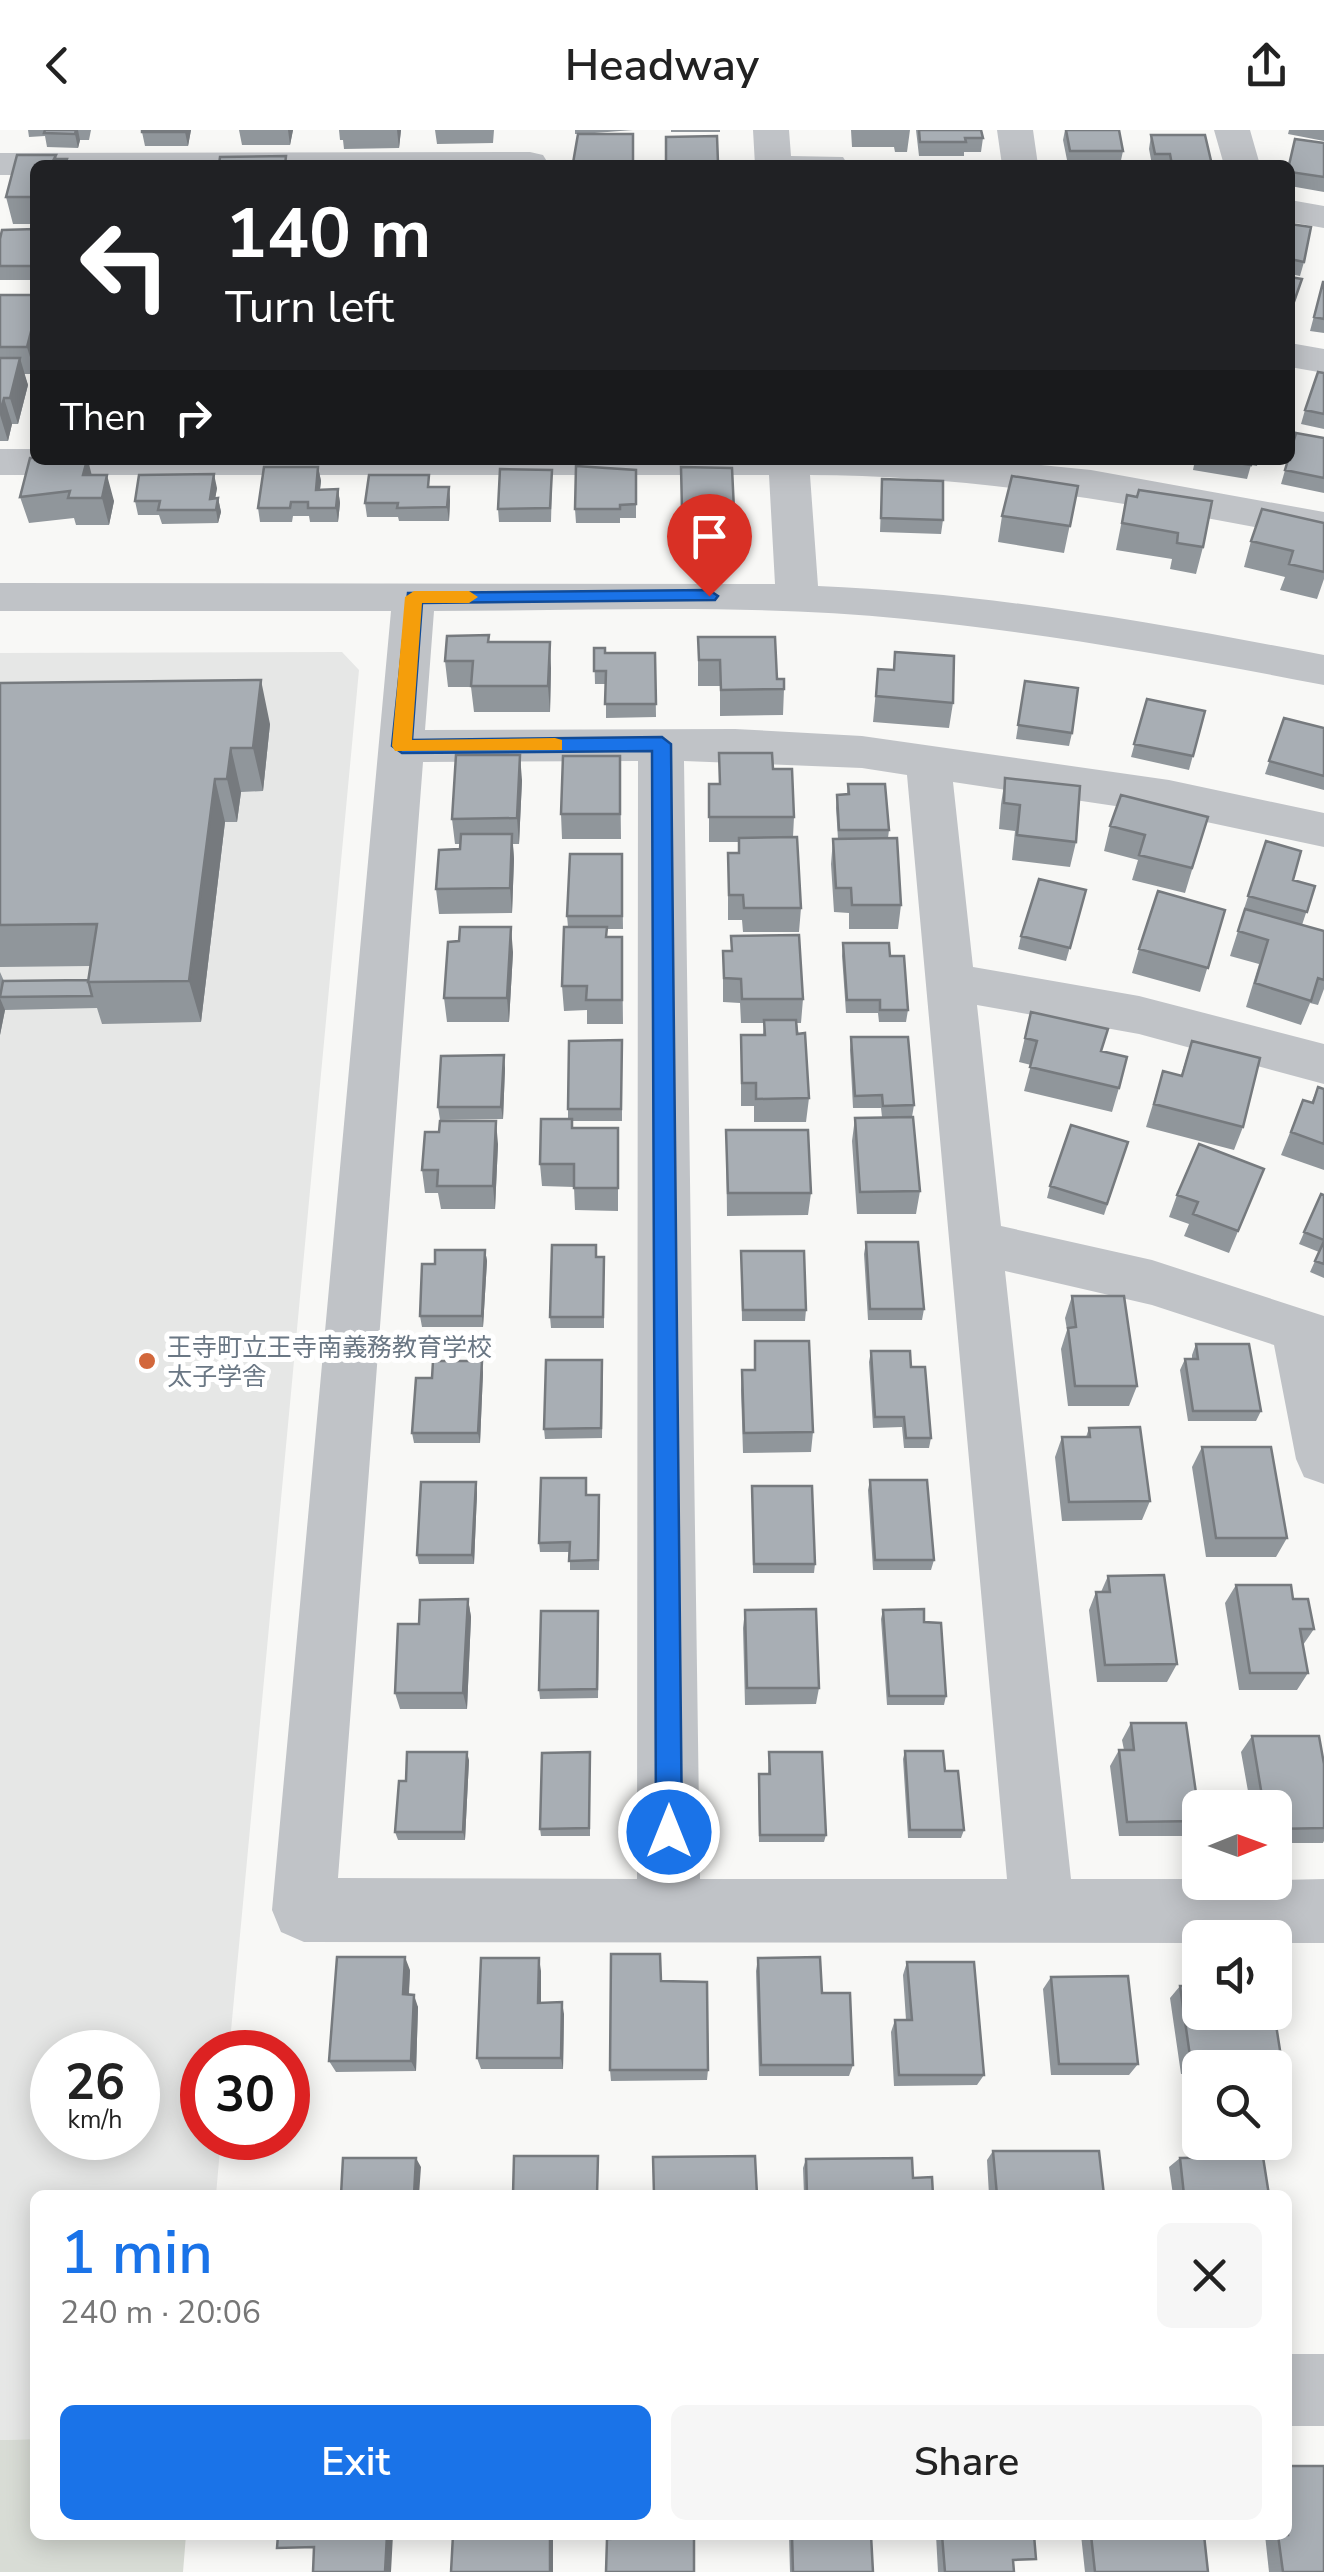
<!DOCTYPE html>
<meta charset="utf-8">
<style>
:root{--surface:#fff;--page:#f6f6f6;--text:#222;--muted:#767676;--accent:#1a73e8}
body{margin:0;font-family:"Nunito Sans","Noto Sans JP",sans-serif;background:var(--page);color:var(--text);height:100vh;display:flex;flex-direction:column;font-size:38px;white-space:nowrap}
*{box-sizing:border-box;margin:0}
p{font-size:32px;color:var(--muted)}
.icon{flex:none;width:55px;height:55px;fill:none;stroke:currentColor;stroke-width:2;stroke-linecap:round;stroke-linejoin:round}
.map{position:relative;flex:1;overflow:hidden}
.sheet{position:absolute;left:30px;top:2060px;width:1262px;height:350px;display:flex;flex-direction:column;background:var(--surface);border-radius:15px;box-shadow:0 5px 25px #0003}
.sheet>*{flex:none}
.banner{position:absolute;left:30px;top:30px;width:1265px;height:305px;border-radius:15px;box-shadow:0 5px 25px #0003;background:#202124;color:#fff;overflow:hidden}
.needle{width:65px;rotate:89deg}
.buttons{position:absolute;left:1182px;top:1660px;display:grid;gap:20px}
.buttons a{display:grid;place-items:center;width:110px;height:110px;border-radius:15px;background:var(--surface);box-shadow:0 5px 25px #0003;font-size:50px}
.speed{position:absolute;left:30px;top:1900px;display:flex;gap:20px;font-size:50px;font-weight:700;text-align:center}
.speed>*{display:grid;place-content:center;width:130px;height:130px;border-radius:50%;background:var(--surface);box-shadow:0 5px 25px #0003;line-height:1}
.speed small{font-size:25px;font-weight:400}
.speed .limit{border:15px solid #d22;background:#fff;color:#111}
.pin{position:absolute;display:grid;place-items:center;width:85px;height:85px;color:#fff;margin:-102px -42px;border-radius:50% 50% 50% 0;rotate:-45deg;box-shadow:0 0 10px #0007}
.pin .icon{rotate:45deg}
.me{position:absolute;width:110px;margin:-55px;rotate:0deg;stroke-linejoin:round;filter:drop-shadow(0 0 8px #0008)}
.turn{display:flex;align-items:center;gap:35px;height:210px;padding:0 30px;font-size:45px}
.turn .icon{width:130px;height:130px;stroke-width:2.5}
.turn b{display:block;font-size:70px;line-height:85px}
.then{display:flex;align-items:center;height:95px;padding:0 30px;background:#0003;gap:20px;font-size:38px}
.round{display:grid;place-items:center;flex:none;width:105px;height:105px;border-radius:15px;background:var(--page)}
.head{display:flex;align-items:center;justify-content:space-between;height:170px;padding:0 30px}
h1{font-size:60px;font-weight:600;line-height:75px;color:var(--accent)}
.button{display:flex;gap:20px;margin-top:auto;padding:20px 30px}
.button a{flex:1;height:115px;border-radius:15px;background:var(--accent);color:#fff;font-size:40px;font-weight:600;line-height:115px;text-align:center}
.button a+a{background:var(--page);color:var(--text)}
header{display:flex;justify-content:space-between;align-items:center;height:130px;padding:0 30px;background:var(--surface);font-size:45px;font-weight:600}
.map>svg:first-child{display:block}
.built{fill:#e6e7e6;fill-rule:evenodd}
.green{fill:#d8dcd5}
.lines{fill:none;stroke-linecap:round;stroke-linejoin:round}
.minor{fill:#c0c3c7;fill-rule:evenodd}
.wall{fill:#90969b}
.shaded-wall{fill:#767a7e}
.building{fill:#a8aeb4;stroke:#767a7e;stroke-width:2.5}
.route{fill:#1a73e8;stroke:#114b97;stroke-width:2.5}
.slow{fill:#f59e0b}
.poi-dot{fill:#d2673b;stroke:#fff;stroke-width:4}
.labels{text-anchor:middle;stroke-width:10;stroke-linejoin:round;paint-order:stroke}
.poi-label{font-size:25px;fill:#6a7784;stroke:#fff;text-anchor:start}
</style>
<header><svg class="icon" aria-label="back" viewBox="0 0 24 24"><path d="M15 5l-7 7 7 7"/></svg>Headway<svg class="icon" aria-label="share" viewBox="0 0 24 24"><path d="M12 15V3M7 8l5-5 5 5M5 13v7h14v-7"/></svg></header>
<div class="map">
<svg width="1324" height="2442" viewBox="0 0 1324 2442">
<rect width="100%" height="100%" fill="#f8f8f6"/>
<!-- built -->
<path class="built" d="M342,522l17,18 -130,1382h-27v86h19l-5,57h-181v244l-35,1v-1787zM52,1922h86v86h-86z"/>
<!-- green -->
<path class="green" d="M35,2309v96h151l-3,37h-183v-132z"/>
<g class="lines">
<!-- minor -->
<path class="minor" d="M753,0h36l2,26 52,1 5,8h-93z
M997,0h36l5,35h-36z
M1214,0h36l10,35h-36z
M530,22l13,3 5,8 -513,2v10h-35v-22z
M1290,70l34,6v22l-34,-6z
M1290,213l34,6v24l-34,-6z
M0,319h35v11h956l100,10 233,42v28c-170,-32 -340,-65 -514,-65l8,111c171,7 338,37 506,69v30c-139,-27 -278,-52 -419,-66 -156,-16 -315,-8 -471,-8l-9,119 310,-1 127,7 307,44 155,33v34l-155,-33 -216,-32 20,185 166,29 185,48v40l-185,-50 -162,-29 24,221 151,34 172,56v168l-20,-7 -8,-18 -22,-114 -122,-40 -147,-34 66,608h129v3l124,-3v64h-49v-5h-75v5l-896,-1 -23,-10 -9,-22 119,-1299h-391v-28l775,1 -6,-109h-769zM638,631l-1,1118 -299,-1 85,-1116zM684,631l178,7 45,7 100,1104h-307z
M1288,2224h36v72h-36z"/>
</g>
<!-- wall -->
<path class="wall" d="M28,0h63l-2,10h-9l-2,8 -31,-1 -2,-11 -16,1z
M191,0l-3,16h-43l-3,-14z
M239,0h54l-3,15h-48z
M339,0h62l-2,18 -55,1 -1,-9h-3z
M435,0h59l-1,13 -56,1z
M575,0h58l-51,4h51v31h-60l5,-31h-3z
M671,0h49v2h-49z
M851,0h59l-3,22h-12l-1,-5h-42z
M916,0h65l2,8 -2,14h-17v4h-45z
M1065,0h54l4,21 -3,14h-52l-5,-25z
M1289,0h35v11l-36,-7z
M1151,5l61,30h-60l-3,-16z
M717,6l1,29h-52v-28z
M1324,13v49l-34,-6v-21z
M17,25h39l1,4h10l1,6h-33v59h-22l-7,-27z
M1290,94l14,38 -4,14 -10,-2z
M35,99v51h-35v-41z
M1323,152h1v51l-14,-2z
M0,165h35v79h-11l4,11 -10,39h-6l-4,17h-8z
M1324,243v56l-23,-5 4,-14z
M1324,308v55l-43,-9 7,-24z
M1122,330h38l-1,5z
M1195,330h63l-1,6 -6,-1 -4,14 -54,-9z
M318,337l3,14 -1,9 18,-1 2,14 -2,19h-28l-1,-6h-16l-1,6h-32l-2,-14z
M681,337l53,43v14h-52z
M636,340v48h-16v5h-44l-1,-14z
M92,345l22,26 -5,24h-33l-2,-7 -45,5 -9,-26z
M882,349l61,41 -2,14 -61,-2z
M552,354l-1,38h-52l-1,-13z
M1078,356l-14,67 -66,-11 4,-26z
M430,357h19l1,14 -1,20h-50l-1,-4h-31l-2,-14z
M217,358l-2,10h3l3,14 -3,11 -56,1 -3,-9h-21l-3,-14z
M1127,365l76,52 -7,27 -26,-5 2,-10 -56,-9z
M1324,393v56l-7,20 -37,-9 5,-13 -41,-10 7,-26z
M698,507l79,42 7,10 -1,26 -63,1v-30h-22z
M490,512l61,26 -1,44h-76l-3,-25h-23l-3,-26z
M594,518l11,5h50l1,64 -50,1v-34h-11z
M878,539l75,34 -4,25 -76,-6z
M1025,551l47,52 -3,13 -53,-7z
M0,553l270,41 -7,67 -22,1 -4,30h-12l-24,200 -99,2 -5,-16 -92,2 -5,25v-63l4,9 84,-1 2,-14 -90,1z
M1147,569l58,12 -16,59 -58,-13z
M1284,588l40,10v62l-59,-16z
M719,623l54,16 21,48 -1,20 8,71 -2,24h-56l-1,-12h-14v-67h10v-11h-29v-58h10z
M620,626l1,83h-59l-1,-25z
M1005,648l71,64 -6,25 -58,-7 3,-29 -16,-2 2,-25z
M522,650l-3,64h-6l1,15 -2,54 -73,1 -3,-25 24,-40v-5h-5l-3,-25z
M848,654l41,46 -1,8 13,67 -3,24h-49v-16l-15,-1 -3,-48 2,-25h5l-2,-31 1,-13 10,-1z
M1208,687l-23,76 -53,-13 6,-20 -34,-9 6,-25z
M1266,711l27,39 22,6 -13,39 22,6v58l-6,16 -8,-2 -9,22 -55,-18 13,-43 -29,-8 15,-47 45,13 -46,-13z
M622,724l1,75h-16v8h15l1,87h-36v-14l-23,1 -2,-25 6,-59 -1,-11z
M1086,760l-20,71 -48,-12 3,-13z
M1225,780l-25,82 -68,-19 7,-24z
M731,806l72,63 -2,24h-4l12,75 -3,24h-52v-16h-13v-71h22l1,-12h-23l-1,-20 -17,-1v-51h8z
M843,813l47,13 18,54 -2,12h-27l-1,-9h-32l-4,-57z
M513,822l-4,70h-62l-3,-24z
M1031,882l70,39 18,37 -7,24 -88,-21 7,-26 -12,-3z
M851,907l63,68 -2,12 8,74 -4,23h-59l-5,-73 3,-23 27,-1 -1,-9h-28l-3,-58z
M622,910v81h-50v7h46v83l-43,-1 -1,-23 -32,-1 -2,-22 28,-45v-10z
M1192,911l51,86 -9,23 -88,-23 17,-56 18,4z
M505,938l-2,51 -63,1 -2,-13z
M1318,957l6,2v81l-43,-15 22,-55 8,3z
M726,1000l85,63 -3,22 -81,1z
M439,1002l59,12 -3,65h-54l-3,-16h-13l-3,-23z
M1128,1012l-24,73 -57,-17 3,-12z
M1264,1039l-35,84 -45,-17 5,-12 -20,-7 8,-22z
M1321,1064l3,1v83l-14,-6 9,-20 -20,-8z
M866,1112l58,67 -2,11h-54l-4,-66z
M485,1120l2,11 -4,66h-61l-2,-11z
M741,1121l65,59 -1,11h-63z
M596,1127l8,11v60h-53l-1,-11z
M1072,1166l65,90 -8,20h-61l-7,-57 6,-19 -2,-12z
M755,1211l58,91 -2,20 -68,1 -2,-63 1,-20h12z
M1196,1214l65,67 -5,10h-68l-8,-51 5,-11h7v-4z
M871,1221l40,16 20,71 -2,10h-25l-2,-21 -29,1 -4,-66z
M603,1241l-1,67 -57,1 -1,-10z
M483,1242l-3,71h-66l-2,-10 20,-55z
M1089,1298l61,73 -8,19 -80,1 -7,-64 7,-20h24z
M1202,1317l85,91 -11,19h-70l-14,-90z
M870,1350l64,80 -3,10h-58l-5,-80z
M476,1352l1,11 -3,71h-55l-2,-9z
M752,1356l63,78 -1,9h-61z
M587,1365l13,10 -1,65h-29v-18h-30l-1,-9z
M1108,1446l69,88 -10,18h-70l-8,-72 7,-18h5z
M1236,1455l57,14 21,30 -11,16 5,28 -11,17h-58l-14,-87z
M468,1469l3,18 -4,92h-67l-5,-16 24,-69z
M745,1480l74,78 -3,16 -71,1 -2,-77z
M883,1480l41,12 22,74 -2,9h-57l-6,-86z
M599,1490l-1,78 -58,1 -1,-9z
M1131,1593l69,98 -11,15h-70l-9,-70 9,-16h5l-2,-10z
M1252,1606l72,28v77l-1,2h-48v-35h-24l-10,-56z
M905,1621l40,20 19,59 -3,8h-53l-5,-79z
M590,1622v84h-49l-1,-7z
M769,1622l57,83 -2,7h-65l-1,-60 1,-8h9z
M469,1630l-4,80h-67l-3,-8 11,-51z
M1275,1827l11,43 -11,11z
M758,1828l95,107 -4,11h-90l-3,-105z
M907,1832l77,113 -7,10 -83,1 -3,-54 4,-12h11l-3,-45z
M410,1840l-1,25 9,12 -2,64 -80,1 -7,-11z
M541,1841v32l23,11 -1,55h-82l-4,-11z
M1051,1847l87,87 -9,11h-78l-8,-86z
M661,1851l47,89 -1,10 -96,1 -1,-11z
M1180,1856l102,77 -7,6v-1h-75v6h-19l-11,-76z
M993,2021l111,44h-115l-2,-35z
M1180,2028l89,37h-96l-4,-28z
M806,2029l107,19 20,17h-129l-1,-27z
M789,2405h82l2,37h-83z
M936,2405h98l2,24 -23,1 1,12h-76z
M1081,2405h123l4,37h-123z
M1265,2405h23l36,37h-55z"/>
<!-- shaded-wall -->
<path class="shaded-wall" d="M76,0h2l2,10 -2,8 -3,-14z
M186,0h5l-3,16 -3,-14z
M288,0h5l-3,15z
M397,0h4l-2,18z
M35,186v58l-8,-27z
M20,228l8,27 -10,39 -8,-26z
M4,268l8,26 -4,17 -8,-26z
M87,330h1l6,24 -11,-9z
M318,337l3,14 -3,23 -2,-14z
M214,344l3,14 -4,24 -3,-13z
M107,345l7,26 -5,24 -7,-27z
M449,357l1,14 -1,20 -2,-14z
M338,359l2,14 -2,19 -2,-14z
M218,368l3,14 -3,11 -2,-13z
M550,512l1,26 -1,44 -2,-26z
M261,550l9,44 -7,67 -10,-43z
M231,618l10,44 -4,30 -10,-43z
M520,625l2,25 -3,64 -2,-26z
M215,649l10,43 -24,200 -12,-41z
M512,704l2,25 -2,54 -2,-25z
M511,797l2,25 -4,70 -2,-24z
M0,868l5,12 -5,25z
M504,925l1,13 -2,51 -2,-12z
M496,991l2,23 -3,65 -2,-23z
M485,1120l2,11 -4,66 -1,-11z
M482,1231l1,11 -3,71 -2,-10z
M476,1352l1,11 -3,71 -2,-9z
M468,1469l3,18 -4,92 -4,-16z
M467,1622l2,8 -4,80 -2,-8z
M405,1827l5,13 -2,36 -5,-12z
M539,1828l2,13v44l-3,-12z
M414,1865l4,12 -2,64 -5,-10z
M562,1872l2,12 -1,55 -2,-11z
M416,2028l5,9 -2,28h-5z
M387,2405h6l-2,37h-6z
M550,2405h3v37h-3z"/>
<!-- building -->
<path class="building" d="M45,0h31l-1,4 -31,-1z
M142,0h44l-1,2h-43z
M919,0h62l2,8h-18l1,4h-46z
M1066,0h53l4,21h-53z
M578,4h55v29h-60z
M1151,5h54l7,30h-40l-2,-11h-15z
M717,6l1,27h-52v-26z
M1295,9l29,4v34l-34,-5 -1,-7z
M17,25h39l-2,4h13l-2,6h-30v32h-29z
M286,26l-1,9h-66l1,-8z
M1290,94l21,3 -7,35 -14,-3z
M35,99v37h-35v-27l2,-9z
M1290,147l12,2 -12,34z
M1323,152h1v37l-10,-2z
M0,165h35v21l-8,31h-27z
M0,228h20l-10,40h-6l-4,16z
M1318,242l6,1v41l-19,-4z
M1296,303l28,5v40l-39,-8 3,-10h2v-6z
M30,328h5v2h52l-4,15h24l-5,23h-34l2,-7 -50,6z
M1219,330h33l-1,5z
M576,336l60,4v34l-16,1v4h-45z
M264,337h54l-2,23 22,-1 -2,19h-28v-6h-17l-1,6h-32z
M681,337l51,1 2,42h-52z
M500,339l52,1 -2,38 -52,1z
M214,344l-4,25 8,-1 -2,12h-58l2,-9h-25l4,-26z
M369,345h60l-1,12h21l-2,20 -50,1 1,-5h-33z
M1012,346l66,10 -8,40 -68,-10z
M882,349l61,2v39l-62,-2z
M1139,360l73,11 -9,46 -26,-4 1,-10 -56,-10 5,-28 10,2z
M1262,379l62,14v49l-35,-8 4,-13 -42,-10z
M489,505l-1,7h62l-2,44h-77l2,-25h-28l2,-25z
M698,507h77l2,42h7v10l-63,1 -1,-30h-21z
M594,518h11v5h50l1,51h-51l1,-33h-12z
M895,522l59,4 -1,47 -77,-7 2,-27 16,1z
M261,550l-8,68h-22l-4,31h-12l-26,202 -101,1 9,-58 -97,1v-242z
M1025,551l53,7 -6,45 -54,-8z
M1147,569l58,12 -12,45 -59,-12z
M1284,588l40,10v48l-55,-15z
M719,623h53l1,16h19l2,48h-85v-33h11z
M456,625h64l-3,63 -65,1z
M563,626h57v58h-59z
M1005,648l75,8 -4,56 -59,-7 3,-30 -16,-2z
M848,654h37l4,46h-50l-2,-35 12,-1z
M1121,665l87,22 -16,51 -53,-13 6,-20 -35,-9z
M461,704h51l-2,54 -74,1 3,-39 21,-1z
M797,707l4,71h-57l-1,-13h-14l-1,-42h11v-15z
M897,708l4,67h-49l-1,-17h-15l-3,-49z
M1266,711l35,10 -8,29 22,6 -8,26 -59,-16z
M570,724h52v62h-55z
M1039,749l47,11 -16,58 -49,-12z
M1158,761l67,19 -17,58 -69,-19z
M1245,779l79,22v49l-6,-2 -7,23 -56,-18 13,-43 -30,-9z
M460,797h51l-4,71h-63l4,-56 11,-1z
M564,797h43l-1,10h16v63h-36l1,-14h-25z
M799,805l4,64h-61l-1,-20 -17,-1 -1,-27h9l-1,-15z
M843,813h46l1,13h14l4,54h-28v-10h-33z
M88,850l4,16 -92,1 3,-16z
M1031,882l77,17 -7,22 26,6 -8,31 -89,-21 7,-26 -12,-3z
M764,890h32l1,14 8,-1 4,65 -53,1v-16h-14l-1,-48h24z
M851,907h57l6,68 -31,1 -1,-11 -27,1z
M622,910l-1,69h-53l1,-68z
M1192,911l68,17 -17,69 -89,-23 9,-33 19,5z
M504,925l-3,52h-63l3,-51z
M1318,957l6,2v55l-33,-12 12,-32 10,3z
M913,987l7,74 -60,1 -5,-74z
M541,989h31v9h46v60h-44v-24h-34z
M440,991h56l-3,65h-56l1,-16h-16l3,-38h14z
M1071,995l57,17 -21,62 -57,-18z
M726,1000h82l3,63h-83z
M1199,1014l65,25 -26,62 -45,-17 5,-12 -21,-7z
M1321,1064l3,1v45l-20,-8z
M1324,1111v23l-9,-3z
M866,1112h52l6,67h-54z
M552,1115h44v12h8l-1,60h-53z
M435,1120h50l-3,66h-62l2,-52h13z
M741,1121h63l2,59h-63z
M1072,1166h52l13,90h-62l-7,-58 8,-1z
M755,1211h54l4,91 -69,1 -2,-63h13z
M1196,1214h53l12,67h-68l-8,-52h13z
M871,1221h39l1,16h14l6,71h-25l-2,-21h-29z
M546,1230h56l-1,68 -57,1z
M433,1231h49l-4,72h-66l4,-55h16z
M1140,1297l10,74 -81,1 -7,-65h28l-1,-9z
M1202,1317h69l16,91h-71z
M541,1348h45v17h13l-1,65 -29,1 1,-19 -31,1z
M870,1350h57l7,80h-59z
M421,1352h55l-4,73h-55z
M752,1356h60l3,78h-61z
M1164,1445l13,89 -72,1 -9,-73h14l-2,-16z
M1236,1455h55l2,14h15l6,30h-14l8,44h-58z
M468,1469l-5,94h-68l3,-69h21l1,-24z
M816,1479l3,79h-72l-2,-78z
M924,1479v13l17,1 5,73h-57l-6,-86z
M541,1481h57l-1,78 -58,1z
M1131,1593h55l14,98 -73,1 -8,-72h15z
M1252,1606h67l5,28v64l-49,1v-21h-11z
M905,1621h38l2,20h13l6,59h-54z
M407,1622h60l-4,80h-68l4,-51h7z
M590,1622l-1,76 -49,1 2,-76z
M769,1622h53l4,83h-66l-1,-61h11z
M611,1824h49l1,27 46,1 1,88h-98z
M337,1827h68l-2,37 11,1 -3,66h-82z
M820,1827l2,36h28l3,72h-92l-3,-107z
M1275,1827h4l7,43h-11z
M481,1828h58l-1,45 24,-1 -1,56h-84z
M907,1832h67l10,113h-85l-4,-55h17z
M1128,1846l10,88h-79l-8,-87z
M1180,1856h20v26h74l8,51h-91z
M993,2021h106l5,44h-107z
M514,2026h84l-1,39h-84z
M755,2026l2,39h-103l-1,-38z
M1263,2027l6,38h-85l-4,-37z
M343,2028h73l-2,37h-73z
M912,2028l1,20 19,-1 1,18h-126l-1,-36z
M1288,2336h36v106h-41l-5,-37h10z
M278,2405h109l-2,37h-72l1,-25 -37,1z
M453,2405h97v37h-99z
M628,2405h66v37h-88l1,-33 21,-1z
M792,2405h79l2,37h-80z
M942,2405h92l2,24 -23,1 1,12h-69z
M1091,2405h113l4,37h-113z"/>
<!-- route -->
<path class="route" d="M709,460l9,6 -3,4 -293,3 -10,137 250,-3 9,7 11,1088 -4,9 -9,4 -9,-4 -4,-9 -4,-1081 -250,2 -10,-7 16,-153z"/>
<!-- slow -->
<path class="slow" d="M414,461h55l9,6 -9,6h-47l-10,137 143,-2 7,2v10l-167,1 -3,-5 13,-149z"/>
<!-- markers -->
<circle class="poi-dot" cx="147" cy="1231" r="10"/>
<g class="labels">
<!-- poi labels -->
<g class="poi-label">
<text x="167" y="1226">王寺町立王寺南義務教育学校<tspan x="167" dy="29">太子学舎</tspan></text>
</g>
</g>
</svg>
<div class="buttons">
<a><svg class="needle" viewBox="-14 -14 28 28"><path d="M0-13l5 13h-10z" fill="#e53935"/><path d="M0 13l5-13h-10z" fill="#767676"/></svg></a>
<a><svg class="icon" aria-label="sound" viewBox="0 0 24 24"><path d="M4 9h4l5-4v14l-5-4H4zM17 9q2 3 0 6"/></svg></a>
<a><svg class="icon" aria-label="search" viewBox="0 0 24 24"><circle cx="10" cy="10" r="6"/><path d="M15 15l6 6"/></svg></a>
</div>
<div class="speed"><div>26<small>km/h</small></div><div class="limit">30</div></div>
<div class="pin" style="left:709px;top:466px;background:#d93025"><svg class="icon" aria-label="arrive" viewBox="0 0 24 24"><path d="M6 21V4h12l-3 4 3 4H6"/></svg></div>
<svg class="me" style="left:669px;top:1702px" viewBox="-20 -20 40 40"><circle r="17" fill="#1a73e8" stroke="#fff" stroke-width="3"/><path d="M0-11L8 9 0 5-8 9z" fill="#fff"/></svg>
<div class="banner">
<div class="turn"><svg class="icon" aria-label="left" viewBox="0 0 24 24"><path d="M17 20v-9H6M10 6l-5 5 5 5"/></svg><div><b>140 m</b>Turn left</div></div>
<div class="then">Then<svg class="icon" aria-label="right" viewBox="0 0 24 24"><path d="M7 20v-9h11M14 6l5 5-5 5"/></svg></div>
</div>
<section class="sheet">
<div class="head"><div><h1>1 min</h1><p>240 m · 20:06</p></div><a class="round"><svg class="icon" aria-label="close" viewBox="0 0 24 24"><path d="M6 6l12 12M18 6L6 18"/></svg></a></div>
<div class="button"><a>Exit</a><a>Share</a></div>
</section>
</div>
